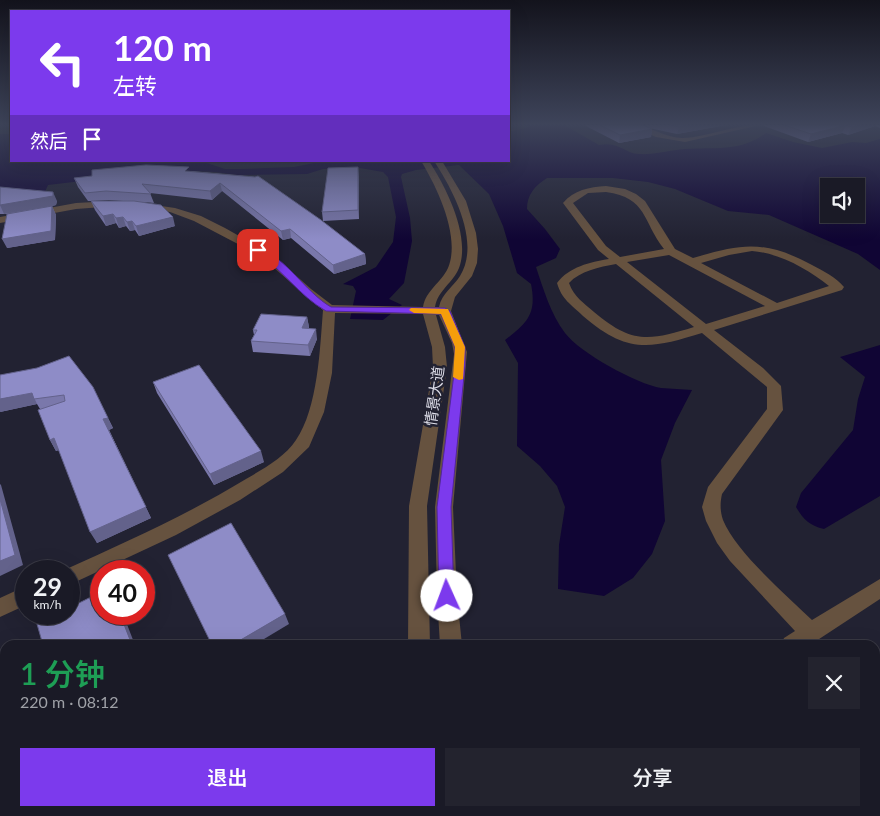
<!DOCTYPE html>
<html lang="zh">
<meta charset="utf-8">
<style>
:root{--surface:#1a1a26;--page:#23232e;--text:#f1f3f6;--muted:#9fa1a7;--line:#383843;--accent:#7c3aed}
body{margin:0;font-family:Lato,"Noto Sans SC",sans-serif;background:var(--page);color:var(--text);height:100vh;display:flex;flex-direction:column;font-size:19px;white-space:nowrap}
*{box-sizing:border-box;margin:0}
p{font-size:16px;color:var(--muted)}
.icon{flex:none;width:28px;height:28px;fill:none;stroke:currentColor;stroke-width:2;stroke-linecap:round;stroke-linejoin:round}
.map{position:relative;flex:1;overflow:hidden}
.panel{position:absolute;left:0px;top:640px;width:880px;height:176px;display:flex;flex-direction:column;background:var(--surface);border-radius:15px 15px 0 0;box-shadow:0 5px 20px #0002,0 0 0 1px var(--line)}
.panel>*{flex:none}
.guide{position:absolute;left:10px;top:10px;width:500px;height:152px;border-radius:0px;box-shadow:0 5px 20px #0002,0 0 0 1px var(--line);background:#7c3aed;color:#fff;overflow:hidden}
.controls{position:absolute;left:820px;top:178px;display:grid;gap:10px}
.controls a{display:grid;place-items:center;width:45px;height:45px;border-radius:0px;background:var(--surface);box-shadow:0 5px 20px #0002,0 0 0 1px var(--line);font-size:25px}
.speed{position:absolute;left:15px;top:560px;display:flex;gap:10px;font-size:25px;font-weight:700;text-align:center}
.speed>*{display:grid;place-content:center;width:65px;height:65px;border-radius:50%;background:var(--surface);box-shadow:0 5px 20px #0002,0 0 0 1px var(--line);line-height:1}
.speed small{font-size:12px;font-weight:400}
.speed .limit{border:8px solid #d22;background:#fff;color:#111}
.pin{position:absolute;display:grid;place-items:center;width:42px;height:42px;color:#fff;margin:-21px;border-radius:10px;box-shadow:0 2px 8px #0006}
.me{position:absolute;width:55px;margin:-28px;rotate:358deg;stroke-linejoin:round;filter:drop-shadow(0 0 4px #0008)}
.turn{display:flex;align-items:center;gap:18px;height:105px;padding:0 20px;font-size:22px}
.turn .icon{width:65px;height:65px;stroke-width:2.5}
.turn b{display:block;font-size:35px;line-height:42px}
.then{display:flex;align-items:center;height:48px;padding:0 20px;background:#0003;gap:10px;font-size:19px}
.round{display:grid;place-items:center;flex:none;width:52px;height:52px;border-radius:0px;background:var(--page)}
.head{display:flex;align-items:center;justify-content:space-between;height:85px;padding:0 20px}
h1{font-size:30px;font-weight:600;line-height:38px;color:#1e9e55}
.action{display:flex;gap:10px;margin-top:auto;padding:10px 20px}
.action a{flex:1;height:58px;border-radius:0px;background:var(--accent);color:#fff;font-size:20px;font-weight:600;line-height:58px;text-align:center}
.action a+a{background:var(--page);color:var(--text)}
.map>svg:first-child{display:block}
.water{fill:#100534;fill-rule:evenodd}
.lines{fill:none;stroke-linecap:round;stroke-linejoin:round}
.minor{fill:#66523f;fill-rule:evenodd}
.wall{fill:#7a78ab;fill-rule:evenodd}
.shaded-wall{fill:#63628b}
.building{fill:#8e8cc7;stroke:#63628b}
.route{fill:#7c3aed;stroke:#51269a}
.slow{fill:#f59e0b}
.labels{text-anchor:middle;stroke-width:5;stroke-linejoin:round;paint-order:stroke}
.street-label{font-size:15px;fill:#dfdfea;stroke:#222232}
</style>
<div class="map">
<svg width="880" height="816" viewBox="0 0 880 816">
<rect width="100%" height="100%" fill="#222232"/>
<!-- water -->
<path class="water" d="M525,125h39l35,20c21,-4 24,8 40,9 15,1 31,-4 46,-5 29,-2 56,3 81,-16l27,9 29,6 30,-6 14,1 14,-4v131l-22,-16 -89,-39 -41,-4 -53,-22 -27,-7 -35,-4h-66c-12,8 -20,16 -20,31l18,20 15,20 -4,9 -20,9c7,21 15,48 29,66 15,20 72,51 96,55 10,1 21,1 31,2l-17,33 -14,37 4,61 -13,33 -19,24 -29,18 -46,-7 1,-44 6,-38 -8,-21 -17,-20 -23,-20 1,-83 -13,-23c22,-17 32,-26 26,-56l-14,-11 -14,-47 -14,-32 -30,-29 -43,5 -14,4 -1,3 9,41 2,23 -8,42 -15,16 13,6 -19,15 -33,-1 6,-28 -3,-5 -10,-2 33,-17 17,-25 3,-25 -8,-40 -5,-5 -23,-4 -37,1 -16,5 -70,1 -22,-3 -40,-2 -127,15 -11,25 -37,-21v-55h11v27l150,2 40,-2 24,8h15l54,-2 30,-6h185v-29l20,-5zM829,186h27v28h-27z
M880,345v151l-56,33c-14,-3 -21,-10 -28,-22l5,-14 52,-63 5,-31 7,-22 -25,-20z"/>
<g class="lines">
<!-- minor -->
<path class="minor" d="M630,125c18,-1 34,13 53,13 26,-1 51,-14 77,-13l-75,17 -29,-5z
M421,161h8c17,26 42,75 30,107 -6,15 -21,22 -24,39h4c3,-14 14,-20 21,-31 21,-34 -7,-86 -26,-115h8l24,40 10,32 2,16 -1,14 -5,13 -17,21 -4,14 16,41 -14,155 4,89 5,49h-22l-3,-49 -2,-89 19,-153 -2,-11 -13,-28h-3l9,32 2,20 -20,139 3,139h-22l1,-139 24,-139 -1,-20 -9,-33 -88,-1 -3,60 -8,39 -15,35 -26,25 -43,28 -64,35 -107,50v-14h-7c62,-28 125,-56 184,-92 17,-10 39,-22 50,-39 22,-32 24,-92 27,-130l-64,-55 -65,-34 -24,-9 -29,-5v-4l34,5 26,8 24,12 48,27 38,34 21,16 91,2c3,-17 18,-24 25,-39 13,-31 -11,-81 -27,-107z
M606,186l19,3 11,5 9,7 30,48 18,9c50,-15 72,-18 119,7 11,6 24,12 32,22l-2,3 -128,40 49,38 18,18 2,24 -61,84c-2,9 -2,17 1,26 13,32 64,76 89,100l68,-41v20l-70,46h-29l3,-7 11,-7 -65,-70 -13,-18 -11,-22 -4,-14 6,-20 59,-78v-22l-65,-54c-52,16 -75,21 -119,-17 -12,-12 -21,-16 -26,-33 12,-16 33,-21 52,-24l-11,-9 -35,-47c11,-13 26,-16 43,-17zM606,192c42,6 36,29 58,57l-44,8 -14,-11 -33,-43 15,-10zM752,251c27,2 56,18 77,35l-52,17 -76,-40 28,-8zM669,255l96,51 -59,18 -79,-62zM616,264l78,63c-45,14 -62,17 -100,-15 -10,-9 -20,-15 -25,-29 11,-12 30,-16 47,-19z
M113,201l3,1v4l-40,3 -76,14v-6l76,-14z
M26,586v19l-26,12v-19z
M880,688v24l-5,2v-24z
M386,811h30l-2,5h-30z
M504,811h30l2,5h-30z
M697,811h31l-2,5h-31z"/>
</g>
<!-- wall -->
<path class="wall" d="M584,125h142l-49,9 -28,-6 3,1 -1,8 -32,6z
M761,125h119v3l-5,-2 -27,9 -6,-2 -34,9z
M190,171l65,6 110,77 1,10 -32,10 -43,-36 -8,2 -61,-49 -10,9 -62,-7 4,10 -10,-1 31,24 -36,10 -4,-6 -5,1 -4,-5 -7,2 -3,-5 -10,3 -11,-16 -4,-9h-3l-10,-14 -4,-9zM109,200l14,1h-31z
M359,176v43l-36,2 -1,-9z
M0,187l57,14 -1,4 -4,1 4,9 -1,25 -48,8v-34h-7z
M307,317l2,10v1l8,11 -7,17 -57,-4 -2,-11 3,-6 -1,-5z
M37,368l71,50 5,10 -4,2 42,88 -54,25 -38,-93 -3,1 -6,-11 -10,-31 -3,-5 -37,8z
M153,382l111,80 -50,23 -57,-92z"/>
<!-- shaded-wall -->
<path class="shaded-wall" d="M688,125h38l-49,9 2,-7z
M846,125l-4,8 -34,9 3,-8z
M859,125h17l-1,1 -27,9 4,-8z
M652,129l-1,8 -32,6 1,-8z
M358,167l1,9v43l-1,-9z
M220,183l2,8 -10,9 -2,-9z
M53,192l4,9 -1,4 -4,1 4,9 -1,25 -48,8 -5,-9 50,-33 -48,8 -4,-9z
M113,214l3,9 -10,3 -3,-10z
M123,217l3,9 -7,2 -3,-10z
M173,217l2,9 -36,10 -3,-10z
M132,221l3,9 -5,1 -3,-9z
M290,229l1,9 -8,2 -2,-9z
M365,254l1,10 -32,10 -1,-9z
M307,317l2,10 -5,11 -2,-10z
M316,329l1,10 -7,17 -2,-11z
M32,393l5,11 -37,8v-13z
M108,418l5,10 -4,2 42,88 -54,25 -7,-11 13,-113z
M54,438l6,11 -4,2 -6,-11z
M261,451l3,11 -50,23 -4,-11z
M0,484l1,1 22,80 -23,11z
M120,614h3l12,31h-3z
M285,614l4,10 -35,21h-22z"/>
<!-- building -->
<path class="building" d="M600,125h43l9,4 -32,6z
M671,125h17l-9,2z
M784,125h75l-7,2 -6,-2 -35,9z
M146,165l43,2 -4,4 70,6 3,-1 63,44 44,34 -32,11 -43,-36 -9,2 -61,-48 -10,8 -68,-7 9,10 -45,-3 -21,2 -11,-15 18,-2v-6z
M358,167v43l-36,2 6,-44z
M0,187l53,5v4l-53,9z
M91,201h43l27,4 12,12 -37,9 -4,-5 -5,1 -4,-5 -7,1 -3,-4 -10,2z
M52,206l-1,25 -49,8 5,-25z
M261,314l46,3 -5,11 14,1 -8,16 -57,-4 6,-11h-4z
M69,356l24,31 15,31 -5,1 43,88 -56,25 -36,-94 -4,2 -12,-30 27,-9 -1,-6 -30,4 -2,-6 -32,6v-24l37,-7z
M199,365l62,86 -51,23 -57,-92z
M0,499l15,56 -15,6z
M231,523l54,91 -53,31h-20l-44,-90z
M101,592v22h19l12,31h-89l-6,-21 20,-10h12v-6z"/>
<!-- sky -->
<linearGradient id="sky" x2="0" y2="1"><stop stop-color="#13131c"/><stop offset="0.52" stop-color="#3e445a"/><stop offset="1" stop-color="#3e445a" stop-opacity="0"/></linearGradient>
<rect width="880" height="239" fill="url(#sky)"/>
<!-- route -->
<path class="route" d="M258,248c28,9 47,44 73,59l114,1 5,3 15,36v19l-14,141 3,89 -2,5 -5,2 -6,-2 -2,-5 -2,-89 18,-141v-19l-14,-33 -115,-3c-27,-15 -44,-43 -71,-59l-1,-2z"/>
<!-- slow -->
<path class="slow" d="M411,308l37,1 17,38 -2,32 -4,1 -6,-3 2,-30 -14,-33 -27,-1 -5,-3z"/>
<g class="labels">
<!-- street labels -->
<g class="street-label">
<text transform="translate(435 396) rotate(-82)" y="5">情景大道</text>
</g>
</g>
</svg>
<div class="controls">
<a><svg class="icon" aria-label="sound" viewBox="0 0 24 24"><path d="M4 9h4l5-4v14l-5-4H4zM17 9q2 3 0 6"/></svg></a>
</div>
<div class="speed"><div>29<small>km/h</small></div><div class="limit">40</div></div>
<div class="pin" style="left:258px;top:250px;background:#d93025"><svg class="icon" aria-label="arrive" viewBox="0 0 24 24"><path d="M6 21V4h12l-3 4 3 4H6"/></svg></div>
<svg class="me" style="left:447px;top:596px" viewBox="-20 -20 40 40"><circle r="19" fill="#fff"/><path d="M0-13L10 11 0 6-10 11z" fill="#7c3aed"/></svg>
<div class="guide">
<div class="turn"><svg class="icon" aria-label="left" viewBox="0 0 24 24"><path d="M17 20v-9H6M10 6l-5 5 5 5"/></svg><div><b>120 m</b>左转</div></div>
<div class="then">然后<svg class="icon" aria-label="arrive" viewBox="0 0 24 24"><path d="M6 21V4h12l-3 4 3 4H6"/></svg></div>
</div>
<section class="panel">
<div class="head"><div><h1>1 分钟</h1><p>220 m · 08:12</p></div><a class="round"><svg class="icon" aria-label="close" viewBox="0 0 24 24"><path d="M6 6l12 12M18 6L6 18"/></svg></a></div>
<div class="action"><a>退出</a><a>分享</a></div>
</section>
</div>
